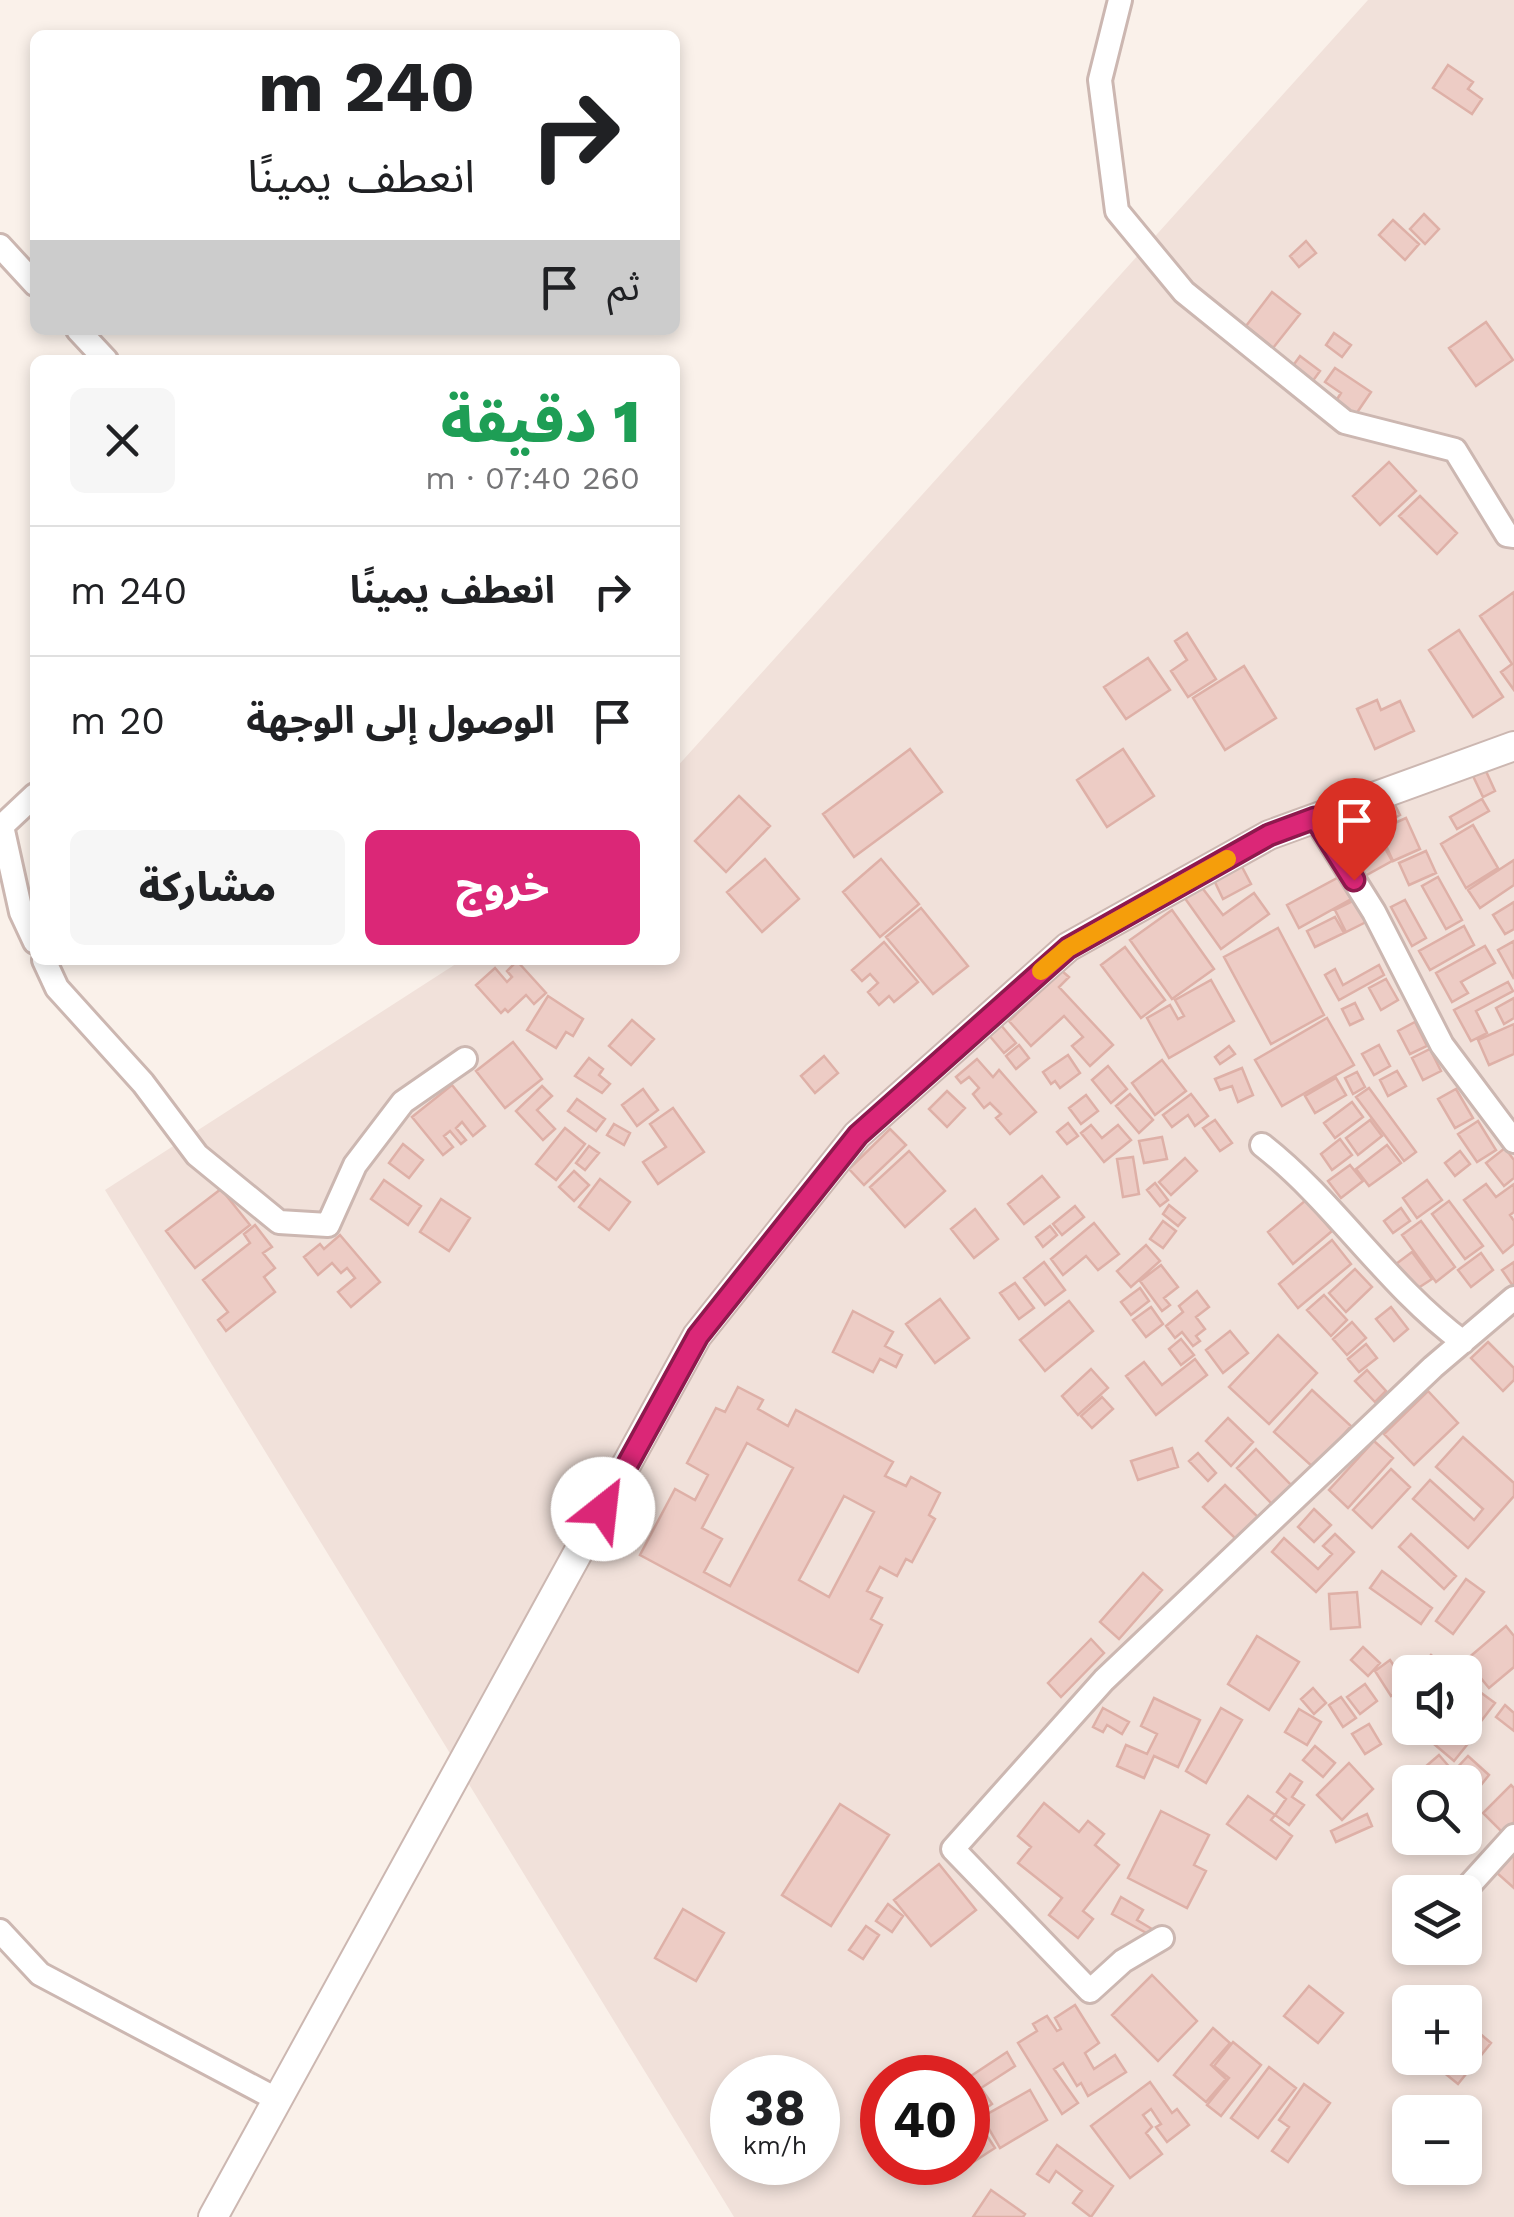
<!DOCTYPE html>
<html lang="ar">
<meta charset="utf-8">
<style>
:root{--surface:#fff;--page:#f6f6f6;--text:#202124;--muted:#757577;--line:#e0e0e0;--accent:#db2777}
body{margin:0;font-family:"Work Sans","Noto Sans Arabic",sans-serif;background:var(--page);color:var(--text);direction:rtl;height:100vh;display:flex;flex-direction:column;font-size:38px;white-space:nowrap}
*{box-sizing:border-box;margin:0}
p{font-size:32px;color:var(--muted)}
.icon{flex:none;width:55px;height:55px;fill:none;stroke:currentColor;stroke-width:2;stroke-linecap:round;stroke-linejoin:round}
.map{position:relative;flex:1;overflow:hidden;direction:ltr}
.details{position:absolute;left:30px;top:355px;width:650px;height:610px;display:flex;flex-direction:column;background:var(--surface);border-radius:15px;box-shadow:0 5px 15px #0003;direction:rtl}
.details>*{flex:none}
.banner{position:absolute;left:30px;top:30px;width:650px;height:305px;border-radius:15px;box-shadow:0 5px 15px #0003;direction:rtl;background:#fff;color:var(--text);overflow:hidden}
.fabs{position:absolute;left:1392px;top:1655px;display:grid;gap:20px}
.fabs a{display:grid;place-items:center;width:90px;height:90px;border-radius:15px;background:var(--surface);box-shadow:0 5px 15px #0003;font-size:50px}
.speed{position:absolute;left:710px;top:2055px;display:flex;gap:20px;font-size:50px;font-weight:700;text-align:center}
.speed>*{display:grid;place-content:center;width:130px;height:130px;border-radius:50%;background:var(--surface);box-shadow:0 5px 15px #0003;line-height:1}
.speed small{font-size:25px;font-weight:400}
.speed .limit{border:15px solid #d22;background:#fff;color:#111}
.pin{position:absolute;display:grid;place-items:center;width:85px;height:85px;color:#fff;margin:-102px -42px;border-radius:50% 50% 50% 0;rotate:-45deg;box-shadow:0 0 10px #0007}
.pin .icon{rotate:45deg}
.me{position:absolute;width:110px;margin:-55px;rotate:29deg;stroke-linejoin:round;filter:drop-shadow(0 0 8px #0008)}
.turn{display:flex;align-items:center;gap:35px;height:210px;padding:0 40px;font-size:45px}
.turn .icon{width:130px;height:130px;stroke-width:2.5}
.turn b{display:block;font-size:70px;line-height:85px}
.then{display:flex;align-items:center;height:95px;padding:0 40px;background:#0003;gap:20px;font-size:38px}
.round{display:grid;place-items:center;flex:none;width:105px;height:105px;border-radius:15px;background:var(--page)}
.overview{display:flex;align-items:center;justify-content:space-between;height:170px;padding:0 40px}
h1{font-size:60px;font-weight:800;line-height:75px;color:#1e9e55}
.cta{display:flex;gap:20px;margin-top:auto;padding:20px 40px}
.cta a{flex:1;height:115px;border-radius:15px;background:var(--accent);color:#fff;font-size:40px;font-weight:800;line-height:115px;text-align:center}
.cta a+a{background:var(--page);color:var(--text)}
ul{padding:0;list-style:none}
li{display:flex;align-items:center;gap:30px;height:130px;padding:0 40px;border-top:2px solid var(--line)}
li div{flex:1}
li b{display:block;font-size:38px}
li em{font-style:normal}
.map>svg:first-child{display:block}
.residential{fill:#f1e1da;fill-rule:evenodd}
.building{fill:#edccc5;stroke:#deb0a7;stroke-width:2.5;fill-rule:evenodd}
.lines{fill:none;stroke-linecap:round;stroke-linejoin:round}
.minor-casing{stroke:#ccb7b1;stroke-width:28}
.tertiary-casing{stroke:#ccb7b1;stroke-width:32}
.minor{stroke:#fff;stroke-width:22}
.tertiary{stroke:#fff;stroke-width:28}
.route-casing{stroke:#8e194d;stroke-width:25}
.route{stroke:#db2777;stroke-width:18}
.slow{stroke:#f59e0b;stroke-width:18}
</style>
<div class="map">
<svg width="1514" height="2217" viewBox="0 0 1514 2217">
<rect width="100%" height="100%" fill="#faf1ea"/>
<!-- residential -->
<path class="residential" d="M1368,0h146v2217h-780l-629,-1027 357,-230h213v-191zM1410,1672h55v56h-55zM1410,1782h55v56h-55zM1410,1892h55v56h-55zM1410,2002h55v56h-55zM732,2078h86v84h-86zM882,2078h86v84h-86zM1410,2112h55v56h-55z"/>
<!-- building -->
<path class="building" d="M1448,65l25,17 -5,7 14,10 -10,15 -39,-26z
M1424,214l15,15 -14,15 -15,-15z
M1393,220l26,24 -14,16 -26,-25z
M1306,241l10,12 -17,14 -9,-11z
M1272,292l28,22 -27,34 -27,-22z
M1486,322l27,38 -37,26 -27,-38z
M1334,333l17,12 -9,12 -16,-12z
M1300,356l20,15 -8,11 -20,-15z
M1335,368l36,24 -17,25 -20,-13 7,-11 -16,-11z
M1389,462l27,29 -36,34 -27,-29z
M1420,496l37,37 -20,21 -38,-38z
M1514,592v98l-13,-18 11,-8 -32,-48z
M1459,630l44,67 -30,20 -44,-67z
M1187,633l29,46 -28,18 -17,-26 16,-11 -12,-19z
M1148,658l22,32 -44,29 -22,-32z
M1244,666l32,52 -51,32 -32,-52z
M1377,700l4,10 19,-9 14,30 -39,18 -18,-40z
M910,749l32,43 -88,65 -31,-43z
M1123,749l31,47 -47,31 -30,-47z
M1485,769l10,22 -12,6 -11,-23z
M739,796l31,30 -44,46 -31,-31z
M1482,799l7,12 -32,18 -7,-12z
M1394,803l6,12 -26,14 -6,-11z
M1406,818l14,31 -27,12 -10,-22 7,-3 -4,-9z
M1357,820l13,23 -12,6 -13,-23z
M1473,825l25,43 -32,20 -25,-44z
M1381,841l11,20 -29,16 -11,-20z
M1426,851l10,22 -27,12 -10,-22z
M765,859l34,40 -37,33 -35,-40z
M881,859l38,45 -39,33 -37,-45z
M1514,860v25l-34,23 -12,-18z
M1241,865l10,19 -28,15 -10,-21z
M1341,876l12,22 -54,30 -12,-23z
M1438,877l24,43 -16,9 -24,-43z
M1200,885l23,30 31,-22 15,21 -48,35 -37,-52z
M1355,900l11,22 -20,10 -11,-22z
M1405,900l21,38 -14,8 -21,-39z
M1514,902v27l-9,5 -12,-19z
M921,908l47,58 -35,28 -47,-57z
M1172,910l42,59 -42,30 -42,-59z
M1335,917l9,16 -29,14 -8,-16z
M1464,926l10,19 -44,25 -11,-19z
M1278,928l46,87 -53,29 -47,-87z
M1514,941v38l-16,-29z
M884,942l34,40 -24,20 -5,-6 -10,9 -11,-13 10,-9 -8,-9 -8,7 -10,-11z
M1485,946l10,17 -34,19 7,11 -16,9 -16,-29z
M1125,947l40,53 -24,18 -40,-53z
M517,961l29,32 -12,11 -8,-9 -18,17 -3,-3 -4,4 -25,-28 19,-17 12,14 5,-5 -5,-6z
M1379,965l5,10 -45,25 -14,-25 10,-6 8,16z
M1062,971l7,6 -10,10 54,58 -23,21 -18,-20 11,-9 -19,-21 -33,30 -22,-25z
M1386,979l12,21 -17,10 -12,-22z
M1211,980l23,41 -65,37 -22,-40 23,-13 8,14 6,-3 -9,-16z
M1508,982l5,9 -37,20 11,22 -16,8 -17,-31z
M548,996l35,23 -10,17 -7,-4 -10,16 -29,-18z
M1514,998v20l-10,6 -8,-16z
M1355,1003l8,16 -13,6 -8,-16z
M1327,1018l27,47 -72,41 -27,-46z
M632,1020l22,19 -23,26 -22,-19z
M1415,1022l12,24 -17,8 -12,-23z
M1000,1024l16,19 -12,10 -16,-19z
M1514,1024v30l-25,11 -11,-25z
M513,1042l29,37 -37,29 -29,-37z
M1019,1045l10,13 -13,11 -10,-13z
M1379,1045l11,21 -16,9 -12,-21z
M1229,1046l6,8 -15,10 -5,-7z
M1430,1049l11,22 -18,9 -11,-22z
M1068,1055l12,18 -20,15 -5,-7 -4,3 -8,-12z
M824,1056l14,17 -23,20 -14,-17z
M589,1058l14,11 -4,6 11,9 -8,9 -27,-17z
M977,1059l16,18 6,-7 37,42 -26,22 -14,-16 5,-4 -11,-11 -6,5 -11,-14 6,-6 -10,-11 -8,6 -5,-6z
M1162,1060l24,31 -31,24 -23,-32z
M1108,1066l19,23 -16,14 -19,-23z
M1242,1068l11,27 -15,7 -6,-16 -12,4 -5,-11z
M1397,1071l9,15 -18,10 -8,-16z
M1357,1072l8,15 -12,7 -8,-16z
M1336,1078l10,17 -31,18 -10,-17z
M452,1085l33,41 -12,10 -11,-14 -6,6 10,12 -5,4 -11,-13 -6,5 9,11 -10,8 -31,-38z
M542,1086l10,10 -15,14 18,19 -12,11 -27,-29z
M1369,1088l47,64 -12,9 -48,-64z
M643,1089l15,21 -21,16 -15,-21z
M1456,1089l17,29 -18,10 -17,-29z
M947,1091l18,17 -18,19 -18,-18z
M1130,1094l23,26 -14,13 -23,-27z
M1191,1094l17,22 -13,10 -7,-11 -16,12 -9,-12z
M1086,1095l12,16 -17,13 -12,-16z
M577,1099l28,20 -9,12 -28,-20z
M1352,1102l11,15 -28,21 -11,-15z
M673,1108l31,44 -46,32 -15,-22 23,-15 -16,-23z
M1215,1120l17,23 -12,8 -17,-23z
M1370,1120l12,16 -24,19 -12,-17z
M1478,1121l18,29 -19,12 -19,-28z
M1068,1123l10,13 -11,8 -10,-12z
M614,1124l16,9 -6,12 -17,-10z
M1091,1125l11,13 16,-13 13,15 -27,22 -23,-29z
M565,1128l20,16 -29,36 -20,-16z
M890,1129l16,16 -42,40 -15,-16z
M1162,1137l5,22 -23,4 -5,-22z
M1340,1139l12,16 -20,15 -11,-16z
M403,1144l20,16 -14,18 -20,-15z
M1387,1145l14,18 -32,23 -13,-17z
M589,1146l10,7 -14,17 -9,-7z
M1505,1148l9,12v18l-10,8 -18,-23z
M909,1151l36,40 -40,36 -35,-40z
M1460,1151l10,13 -15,12 -10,-13z
M1133,1157l6,37 -16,3 -6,-38z
M1185,1158l12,13 -26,24 -12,-13z
M1350,1165l13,16 -22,17 -13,-17z
M574,1171l15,14 -15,16 -15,-14z
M1042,1176l17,21 -35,27 -16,-20z
M600,1179l30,23 -21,28 -30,-23z
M384,1180l37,26 -13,19 -37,-26z
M1427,1180l15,20 -25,18 -14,-20z
M1155,1183l13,17 -8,6 -13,-16z
M1486,1184l10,13 18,-13v28l-4,3 4,6v23l-11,9 -39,-53z
M221,1189l29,36 -55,43 -29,-37z
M441,1199l29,19 -21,33 -29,-19z
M1306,1200l26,31 -39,33 -25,-32z
M1449,1201l34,45 -18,13 -33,-45z
M1169,1205l16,13 -7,8 -15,-12z
M1075,1206l9,11 -22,18 -9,-11z
M1401,1208l9,13 -17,12 -9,-12z
M975,1209l23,30 -24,19 -23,-29z
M1163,1221l13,10 -13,17 -13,-9z
M1421,1221l34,46 -19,15 -34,-47z
M1094,1223l25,31 -21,16 -12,-14 -23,19 -12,-16z
M255,1225l17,22 -9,6 12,15 -11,9 11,15 -49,39 -8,-11 10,-8 -25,-32 47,-37 -6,-9z
M1050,1226l7,9 -14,12 -7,-10z
M340,1235l40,47 -29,25 -13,-15 17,-14 -8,-10 -6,5 -9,-10 -14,12 -14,-18 16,-13 4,5z
M1332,1240l19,24 -53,44 -19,-24z
M1146,1245l14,16 -29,26 -14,-16z
M1412,1252l20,27 -17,11 -19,-26z
M1481,1253l12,17 -22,17 -13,-17z
M1044,1262l21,28 -20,15 -21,-27z
M1514,1262v23l-1,1 -11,-16z
M1161,1265l17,22 -14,11 6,7 -8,6 -22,-30z
M1355,1269l17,18 -26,25 -17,-19z
M1015,1283l19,25 -15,11 -19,-26z
M1140,1288l9,13 -18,14 -10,-13z
M1197,1291l12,16 -13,10 9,12 -9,7 4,5 -7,5 -11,-14 -7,6 -9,-12 17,-14 -4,-6z
M1324,1295l23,25 -16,16 -24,-26z
M940,1299l29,39 -34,25 -29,-39z
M1069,1301l24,30 -48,40 -25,-31z
M1151,1307l12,17 -17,13 -13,-17z
M1391,1307l17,22 -14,12 -18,-22z
M853,1311l40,21 -8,14 17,9 -6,12 -16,-8 -7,13 -40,-20z
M1352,1322l14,16 -19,17 -14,-16z
M1230,1331l18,22 -25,20 -17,-23z
M1278,1335l39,38 -48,51 -40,-37z
M1181,1339l13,16 -13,10 -12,-16z
M1488,1342l26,26v12l-11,11 -32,-33z
M1366,1344l11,14 -18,14 -11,-13z
M1195,1359l12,16 -51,40 -30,-39 18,-14 18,23z
M1091,1369l17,19 -30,27 -16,-19z
M1367,1370l19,21 -11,11 -20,-21z
M738,1387l25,13 -5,9 30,17 8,-16 97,52 -8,14 21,10 5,-9 29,16 -11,22 6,4 -23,43 -6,-3 -9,17 -17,-9 -13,24 15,7 -11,21 11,6 -24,47 -218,-117 35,-66 20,11 13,-25 -21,-12 29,-55 9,4zM747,1443l46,25 -63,118 -26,-14 18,-33 -20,-11zM844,1496l30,16 -45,85 -30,-17z
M1312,1390l39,36 -37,42 -40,-36z
M1428,1391l30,32 -44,42 -30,-31z
M1102,1397l11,12 -21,19 -11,-12z
M1228,1418l25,24 -22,24 -25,-25z
M1463,1437l51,46v13l-46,52 -55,-49 17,-19 44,40 9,-11 -47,-42z
M1374,1441l19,17 -45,50 -19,-18z
M1172,1448l6,19 -40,13 -7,-19z
M1256,1449l36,37 -20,18 -35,-36z
M1198,1453l18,20 -8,8 -19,-20z
M1391,1469l19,18 -38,41 -19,-18z
M1225,1485l34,33 -21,23 -35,-34z
M1314,1509l17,16 -17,17 -16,-15z
M1335,1534l19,18 -38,40 -44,-40 12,-14 34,31 14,-15 -9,-8z
M1411,1534l45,42 -12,13 -45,-42z
M1382,1571l50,37 -11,16 -51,-36z
M1143,1573l19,17 -43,49 -19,-17z
M1466,1579l18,13 -31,42 -17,-13z
M1357,1592l3,35 -29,2 -2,-35z
M1506,1626l8,10v31l-25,21 -23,-28z
M1257,1636l42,26 -30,48 -41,-26z
M1091,1639l13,14 -43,44 -13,-14z
M1363,1647l17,16 -12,13 -17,-16z
M1431,1655l9,7 -10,10h-15z
M1390,1660l17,25 -16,11 -16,-25z
M1465,1681l30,22 -13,17 -17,-13z
M1365,1684l12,17 -17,13 -13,-17z
M1313,1688l13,15 -12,11 -13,-15z
M1410,1690v27l-4,2 -12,-18z
M1341,1697l15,21 -13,9 -14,-22z
M1154,1698l46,22 -22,47 -24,-11 -10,22 -27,-12 9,-21 21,9 10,-20 -16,-8z
M1505,1705l9,8v18l-18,-14z
M1103,1708l26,14 -7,12 -15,-9 -4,7 -10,-5z
M1221,1708l21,12 -36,63 -20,-12z
M1299,1709l22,13 -14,23 -22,-13z
M1369,1724l12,20 -16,10 -13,-20z
M1465,1727l10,8 -21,26 -20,-17 13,-16z
M1315,1746l20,17 -12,14 -20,-17z
M1439,1755l13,15 -16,12 -12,-14z
M1468,1756l21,19 -12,15 -22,-20z
M1349,1763l24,26 -31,31 -25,-25z
M1290,1774l12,8 -10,15 12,8 -15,20 -14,-10 11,-16 -9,-7z
M1511,1785l3,3v34l-11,11 -20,-20z
M1248,1796l27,19 -4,5 21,16 -16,23 -49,-35z
M1044,1803l35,29 9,-11 16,13 -9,11 24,20 -36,46 10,8 -15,19 -29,-23 13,-17 -44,-35 13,-16 -13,-11z
M840,1804l49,31 -58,91 -49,-31z
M1161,1811l48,24 -15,30 12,6 -19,37 -59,-30z
M1367,1814l5,12 -36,16 -5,-11z
M1514,1854v34l-17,-15z
M939,1864l37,46 -45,36 -37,-46z
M1425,1880l19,12h-28z
M1121,1897l22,13 -6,10 15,9 -2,6 -38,-21z
M1410,1902v28l-12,-9z
M888,1904l15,12 -11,16 -16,-11z
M683,1909l41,24 -28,48 -41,-23z
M866,1926l13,9 -16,24 -14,-9z
M1152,1975l45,46 -39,40 -46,-46z
M1309,1986l34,27 -25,30 -34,-27z
M1075,2005l24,38 -14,10 9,16 21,-14 11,17 -38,24 -7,-13 -4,3 -14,-23 -9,6 24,34 -16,11 -44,-71 19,-12 -4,-7 14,-8 10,15 4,-2 -6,-11z
M1465,2021l26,22 -33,41 -32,-26h39z
M1213,2028l17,15 -19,22 15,14 -20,23 -32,-27z
M1233,2042l28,23 -40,51 -14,-11 22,-27 -15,-12z
M1007,2052l8,14 -34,22 11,16 -10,7 -11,-17 -3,3v-19z
M1269,2067l27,21 -38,50 -27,-20z
M1150,2082l22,31 5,-4 12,16 -22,17 -11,-15 5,-3 -10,-15 -8,6 9,12 -6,6 16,21 -32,24 -39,-52z
M1304,2084l26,19 -42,59 -16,-11 17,-24 -10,-7z
M1030,2090l17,30 -47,28 -18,-31z
M976,2119l19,29 -31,20 -4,-6h8v-37z
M1057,2145l56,41 -22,31 -18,-14 9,-12 -26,-20 -7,11 -12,-8z
M991,2190l34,24 -2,3h-50z"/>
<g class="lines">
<defs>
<path id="minor" d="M1120,0l-20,80 17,131 67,81 161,130 110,28 52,85 7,1
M0,246l35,38
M78,330l28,30
M35,795l-33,31 19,86 14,30
M1315,818l59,94 68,133 72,96
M44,960l13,28 86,95 54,72 82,67 49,3 27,-60 48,-63 62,-43
M1262,1145c74,58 124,140 201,197
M1465,1890l49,-54
M0,1931l40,43 238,126
M1162,1938l-39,23 -33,30 -137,-142 151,-169 329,-313 81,-69"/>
<path id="tertiary" d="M213,2217l484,-881 160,-201 211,-188 201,-112 245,-89"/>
</defs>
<!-- minor casing -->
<use href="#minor" class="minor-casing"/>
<!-- tertiary casing -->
<use href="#tertiary" class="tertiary-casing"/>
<!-- minor -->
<use href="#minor" class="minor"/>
<!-- tertiary -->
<use href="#tertiary" class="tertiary"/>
</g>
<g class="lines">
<defs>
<path id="route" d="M603,1509l95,-173 160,-201 210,-187 201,-113 46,-17 39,62"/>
</defs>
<!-- route casing -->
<use href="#route" class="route-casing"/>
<!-- route -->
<use href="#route" class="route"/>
<!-- slow -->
<path class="slow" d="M1041,971l27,-23 159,-89"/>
</g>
</svg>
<div class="fabs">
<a><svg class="icon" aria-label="sound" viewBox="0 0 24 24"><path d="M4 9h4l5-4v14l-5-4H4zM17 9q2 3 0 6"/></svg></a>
<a><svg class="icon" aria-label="search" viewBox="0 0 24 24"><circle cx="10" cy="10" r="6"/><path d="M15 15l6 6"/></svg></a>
<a><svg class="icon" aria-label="layers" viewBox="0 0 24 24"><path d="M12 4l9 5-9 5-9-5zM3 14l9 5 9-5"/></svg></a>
<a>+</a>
<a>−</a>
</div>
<div class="speed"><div>38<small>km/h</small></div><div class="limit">40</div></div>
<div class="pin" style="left:1354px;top:880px;background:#d93025"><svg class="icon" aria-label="arrive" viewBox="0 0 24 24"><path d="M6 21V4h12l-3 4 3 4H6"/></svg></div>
<svg class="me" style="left:603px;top:1509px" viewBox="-20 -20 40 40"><circle r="19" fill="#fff"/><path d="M0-13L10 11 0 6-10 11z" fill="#db2777"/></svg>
<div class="banner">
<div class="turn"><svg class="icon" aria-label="right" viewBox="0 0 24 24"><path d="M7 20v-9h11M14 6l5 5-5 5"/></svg><div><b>240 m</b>انعطف يمينًا</div></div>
<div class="then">ثم<svg class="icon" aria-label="arrive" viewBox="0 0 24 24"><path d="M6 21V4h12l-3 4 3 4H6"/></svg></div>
</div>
<section class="details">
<div class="overview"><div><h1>1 دقيقة</h1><p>260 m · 07:40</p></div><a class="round"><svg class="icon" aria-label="close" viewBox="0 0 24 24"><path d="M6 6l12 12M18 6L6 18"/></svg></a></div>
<ul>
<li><svg class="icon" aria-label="right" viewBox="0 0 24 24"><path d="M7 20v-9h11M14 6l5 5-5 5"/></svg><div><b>انعطف يمينًا</b></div><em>240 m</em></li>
<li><svg class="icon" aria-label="arrive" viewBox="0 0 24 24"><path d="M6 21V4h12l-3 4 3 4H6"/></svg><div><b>الوصول إلى الوجهة</b></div><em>20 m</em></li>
</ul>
<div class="cta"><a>خروج</a><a>مشاركة</a></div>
</section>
</div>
